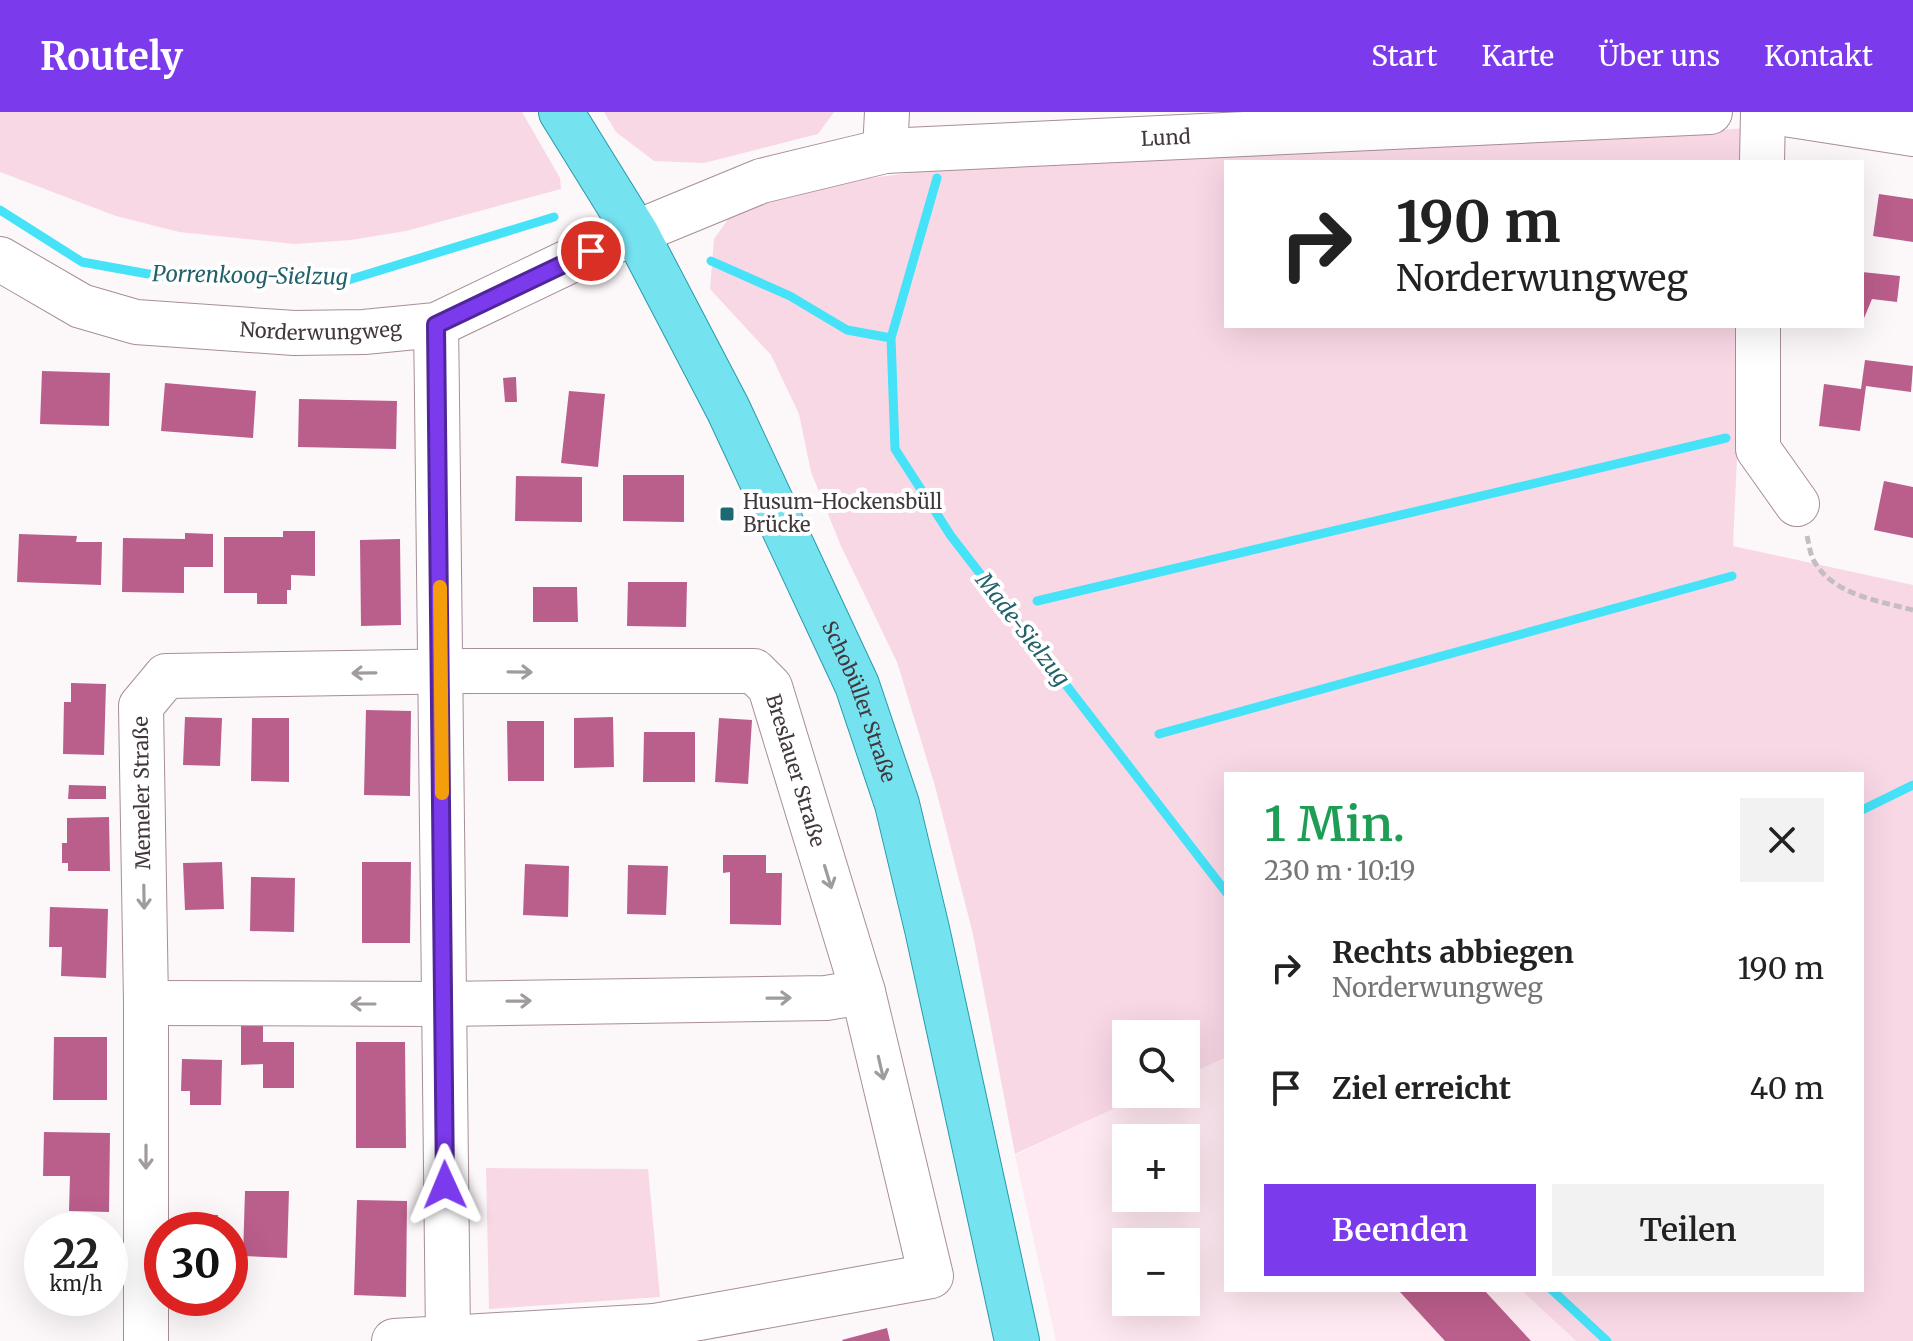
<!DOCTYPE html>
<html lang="de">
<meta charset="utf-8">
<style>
:root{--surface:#fff;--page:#f2f2f2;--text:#222;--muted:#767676;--accent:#7c3aed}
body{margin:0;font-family:Merriweather,serif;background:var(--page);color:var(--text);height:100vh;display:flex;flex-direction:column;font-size:30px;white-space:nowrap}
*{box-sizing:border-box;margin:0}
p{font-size:26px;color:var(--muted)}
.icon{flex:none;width:44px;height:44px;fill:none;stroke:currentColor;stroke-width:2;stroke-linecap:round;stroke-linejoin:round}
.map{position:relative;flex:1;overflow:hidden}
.drawer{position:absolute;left:1224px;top:660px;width:640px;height:520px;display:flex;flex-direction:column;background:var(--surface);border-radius:0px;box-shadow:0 8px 32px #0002}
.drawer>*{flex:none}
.hud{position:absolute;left:1224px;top:48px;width:640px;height:168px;border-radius:0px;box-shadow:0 8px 32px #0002;background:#fff;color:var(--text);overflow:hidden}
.tools{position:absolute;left:1112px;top:908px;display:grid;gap:16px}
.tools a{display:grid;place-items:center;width:88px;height:88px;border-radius:0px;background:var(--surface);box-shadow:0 8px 32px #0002;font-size:40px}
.speed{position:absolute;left:24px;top:1100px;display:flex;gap:16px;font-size:40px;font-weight:700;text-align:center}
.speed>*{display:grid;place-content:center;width:104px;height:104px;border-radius:50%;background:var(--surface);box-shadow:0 8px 32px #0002;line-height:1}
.speed small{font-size:20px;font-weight:400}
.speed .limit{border:12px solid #d22;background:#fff;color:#111}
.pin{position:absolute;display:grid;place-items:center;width:68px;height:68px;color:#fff;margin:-34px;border:4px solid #fff;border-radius:50%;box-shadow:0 2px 8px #0007}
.me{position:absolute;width:88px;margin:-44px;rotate:359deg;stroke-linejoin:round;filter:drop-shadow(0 0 6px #0008)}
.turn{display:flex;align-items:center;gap:28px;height:168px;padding:0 40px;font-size:36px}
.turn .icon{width:104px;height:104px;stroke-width:2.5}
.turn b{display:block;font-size:56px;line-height:68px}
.round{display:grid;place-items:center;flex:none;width:84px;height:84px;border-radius:0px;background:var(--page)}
.summary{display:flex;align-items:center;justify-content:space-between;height:136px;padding:0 40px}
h1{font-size:48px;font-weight:600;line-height:60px;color:#1e9e55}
.action{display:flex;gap:16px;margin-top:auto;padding:16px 40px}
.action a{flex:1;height:92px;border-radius:0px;background:var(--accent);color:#fff;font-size:32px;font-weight:600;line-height:92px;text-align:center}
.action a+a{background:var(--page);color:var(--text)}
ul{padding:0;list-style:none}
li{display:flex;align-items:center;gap:24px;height:120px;padding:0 40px}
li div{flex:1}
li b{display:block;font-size:30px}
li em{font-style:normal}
header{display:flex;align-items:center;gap:48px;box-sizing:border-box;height:112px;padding:0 40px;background:var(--accent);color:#fff}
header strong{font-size:38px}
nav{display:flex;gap:44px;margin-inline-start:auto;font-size:28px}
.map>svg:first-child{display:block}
.built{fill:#fee8f1;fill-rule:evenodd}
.green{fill:#f9d8e6}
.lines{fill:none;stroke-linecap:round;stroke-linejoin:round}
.stream{stroke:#45e2f8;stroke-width:9}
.building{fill:#ba5e8b}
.minor-casing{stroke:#a78e99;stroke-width:46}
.major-casing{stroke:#279aaa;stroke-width:46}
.path{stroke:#c4bec0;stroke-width:5;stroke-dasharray:8 4;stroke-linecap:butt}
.minor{stroke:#fff;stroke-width:44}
.major{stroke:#75e2f0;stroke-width:44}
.oneway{stroke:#a09c9e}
.route-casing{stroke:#51269a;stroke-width:20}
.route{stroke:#7c3aed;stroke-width:14}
.slow{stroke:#f59e0b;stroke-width:14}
.poi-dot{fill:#1e6873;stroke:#fff;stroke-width:3}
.labels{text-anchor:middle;stroke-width:8;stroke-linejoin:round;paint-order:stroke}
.street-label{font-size:20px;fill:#42383c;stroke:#fff}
.poi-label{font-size:20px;fill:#42383c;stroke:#fff;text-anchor:start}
.water-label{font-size:22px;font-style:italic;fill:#23616a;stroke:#fff}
</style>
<header>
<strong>Routely</strong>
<nav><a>Start</a><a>Karte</a><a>Über uns</a><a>Kontakt</a></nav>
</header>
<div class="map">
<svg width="1913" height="1229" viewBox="0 0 1913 1229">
<rect width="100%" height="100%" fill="#fcf7f9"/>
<!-- built -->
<path class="built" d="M1226,945v233h295l55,51h-520l-41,-186 131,-61h40v-18zM1126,1026h60v60h-60zM1126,1130h60v60h-60z"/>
<!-- green -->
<path class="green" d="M0,0h522l38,66 1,11 -155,42 -55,9 -56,4 -116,-12 -63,-16 -116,-44z
M604,0h230l-16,22 -114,29 -50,-2 -38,-29z
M1752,16l-2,34h-524v164h517l-10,220 180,39v756h-337l-55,-51h341v-516h-636v283l-40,19v-42h-60v60h20l-131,60 -42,-220 -38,-148 -38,-124 -56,-116 -30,-74 -12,-58 -28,-59 -61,-66 4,-50 17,-24 57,-27 147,-18z
M486,1056l162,1 12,128 -171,12z"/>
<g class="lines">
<!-- stream -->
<path class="stream" d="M937,66l-46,160 4,111 56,87 275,356
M0,98l82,52 83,15 59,-4 121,8 209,-64
M711,149l79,35 57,34 44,8
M1037,489l689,-163
M1159,622l573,-158
M1862,698l51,-25
M1552,1178l55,51"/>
</g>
<!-- building -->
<path class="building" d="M1879,82l34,5v43l-40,-6z
M1862,160l38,4 -3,26 -25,-3 -10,24z
M1865,248l48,6 -2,26 -45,-6 -6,45 -41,-5 5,-42 37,5z
M42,259l68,2 -1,53 -69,-2z
M516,265l1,25h-12l-2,-24z
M165,271l91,8 -3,47 -92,-7z
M569,279l36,3 -7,73 -37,-4z
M299,287l98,2 -1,48 -98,-2z
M623,363h61v47l-61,-1z
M516,364l66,1v45l-67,-1z
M1884,369l29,6v51l-39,-8z
M283,419h32v45l-24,-1v15h-4v14h-30v-11h-33v-56h59z
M185,421l28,1v33h-29v26l-62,-1 1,-54 62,1z
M19,422l58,2 -1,6h26l-1,43 -84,-3z
M400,427l1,86 -40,1 -1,-86z
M628,470h59l-1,45 -59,-1z
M533,475h44l1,35h-45z
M71,571l35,1 -2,71 -41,-1 1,-52h7z
M366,598l45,1 -1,85 -46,-1z
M185,605l37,1 -2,48 -37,-1z
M613,605l1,50 -40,1v-50z
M252,606h37v64l-38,-1z
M719,606l33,2 -4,64 -33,-2z
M507,609h37v60h-36z
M644,620h51v50h-52z
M69,673l37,1v13h-38z
M109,705l1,54h-42v-8h-6v-20h5v-25z
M723,743h43v18h16l-1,52 -51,-1v-52l-7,1z
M222,750l2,47 -39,1 -2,-47z
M362,750h49l-1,81h-48z
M525,752l44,2 -1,51 -45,-2z
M628,753l40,1 -2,49 -39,-1z
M251,765l44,1 -1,54 -44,-1z
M50,795l58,2 -2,69 -45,-2 1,-29h-13z
M241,912h22v18h31v46h-31v-24l-22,1z
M54,925h53v63h-54z
M356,930h49l1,106h-50z
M182,947l40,1 -1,45h-31v-14h-9z
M44,1020l66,1 -1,79 -40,-1 1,-35h-27z
M245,1079h44l-2,67 -44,-2z
M357,1088l50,1 -1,96 -52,-2z
M181,1102l37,1v15h-37z
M110,1119h4l-1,34h-3z
M1401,1178h83l47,51h-86l-45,-49z
M73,1186h39l-1,4 -38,-1z
M887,1216l3,13h-47l-1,-1z"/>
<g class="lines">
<defs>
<g id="minor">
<path d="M1771,0l142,22"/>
<path d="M885,39l2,-39"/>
<path d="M1762,50l1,-50"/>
<path id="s1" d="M0,147l81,47 55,16 158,11 70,-1 72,-7 155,-74 170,-70 124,-30 825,-39"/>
<path d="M436,213c5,337 5,674 12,1012"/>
<path d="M1758,214v123l39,55"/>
<path d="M146,891l295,1 385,-6 37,-6"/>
<path id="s2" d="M146,1229v-338l-5,-297 25,-30 303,-5h285l16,16 93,305 68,284 -276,50"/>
<path d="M394,1229l261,-15 3,15"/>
</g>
<g id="major">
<path id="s3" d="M561,0l75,121 92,176 129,276 40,119 30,125 90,412"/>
</g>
</defs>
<!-- minor casing -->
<use href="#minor" class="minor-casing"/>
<!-- major casing -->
<use href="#major" class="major-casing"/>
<!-- path -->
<path class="path" d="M1807,424c2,8 3,18 7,25 19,34 65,40 99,49"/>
<!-- minor -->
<use href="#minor" class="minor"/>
<!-- major -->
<use href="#major" class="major"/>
</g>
<!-- one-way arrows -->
<defs><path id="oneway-shaft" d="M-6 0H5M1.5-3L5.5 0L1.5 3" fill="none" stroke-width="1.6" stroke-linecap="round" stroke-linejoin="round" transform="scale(2)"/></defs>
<g class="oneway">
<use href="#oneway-shaft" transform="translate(520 560) rotate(1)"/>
<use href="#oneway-shaft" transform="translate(364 561) rotate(179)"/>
<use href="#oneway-shaft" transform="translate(828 765) rotate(73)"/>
<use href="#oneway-shaft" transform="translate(144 785) rotate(89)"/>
<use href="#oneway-shaft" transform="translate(779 886) rotate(-1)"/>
<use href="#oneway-shaft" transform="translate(519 889) rotate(-1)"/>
<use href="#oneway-shaft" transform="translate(363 892) rotate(-180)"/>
<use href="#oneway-shaft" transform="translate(881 956) rotate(77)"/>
<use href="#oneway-shaft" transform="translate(146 1045) rotate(90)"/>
</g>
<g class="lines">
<defs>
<path id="route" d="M445,1073l-9,-860 155,-74"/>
</defs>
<!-- route casing -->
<use href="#route" class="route-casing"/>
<!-- route -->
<use href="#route" class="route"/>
<!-- slow -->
<path class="slow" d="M440,475l2,206"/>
</g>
<!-- markers -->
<rect class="poi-dot" x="719" y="394" width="16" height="16" rx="4"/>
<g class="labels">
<!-- street labels -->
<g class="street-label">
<text dy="7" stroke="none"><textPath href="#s1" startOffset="1216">Lund</textPath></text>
<text dy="7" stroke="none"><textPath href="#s1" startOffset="336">Norderwungweg</textPath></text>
<text dy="7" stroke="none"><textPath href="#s3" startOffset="662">Schobüller Straße</textPath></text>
<text dy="7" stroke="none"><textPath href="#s2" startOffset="1372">Breslauer Straße</textPath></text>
<text transform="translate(142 681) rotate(-91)" y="7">Memeler Straße</text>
</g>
<!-- poi labels -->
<g class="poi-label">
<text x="743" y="397">Husum-Hockensbüll<tspan x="743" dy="23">Brücke</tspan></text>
</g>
<!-- water labels -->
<g class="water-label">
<text transform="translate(250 163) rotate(1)" y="8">Porrenkoog-Sielzug</text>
<text transform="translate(1023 517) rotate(52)" y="8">Made-Sielzug</text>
</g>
</g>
</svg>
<div class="tools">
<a><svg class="icon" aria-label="search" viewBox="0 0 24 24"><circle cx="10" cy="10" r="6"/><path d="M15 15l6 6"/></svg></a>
<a>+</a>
<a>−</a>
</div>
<div class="speed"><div>22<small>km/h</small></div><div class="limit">30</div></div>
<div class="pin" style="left:591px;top:139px;background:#d93025"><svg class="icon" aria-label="arrive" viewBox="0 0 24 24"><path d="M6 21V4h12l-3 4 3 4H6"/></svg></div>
<svg class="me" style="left:445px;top:1073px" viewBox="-20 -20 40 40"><path d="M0-17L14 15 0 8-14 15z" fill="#7c3aed" stroke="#fff" stroke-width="4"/></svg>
<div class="hud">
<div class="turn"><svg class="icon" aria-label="right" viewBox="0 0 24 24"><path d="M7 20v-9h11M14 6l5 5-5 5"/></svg><div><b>190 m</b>Norderwungweg</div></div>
</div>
<section class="drawer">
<div class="summary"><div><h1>1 Min.</h1><p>230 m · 10:19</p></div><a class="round"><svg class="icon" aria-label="close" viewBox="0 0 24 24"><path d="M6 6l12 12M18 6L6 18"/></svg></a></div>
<ul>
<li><svg class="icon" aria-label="right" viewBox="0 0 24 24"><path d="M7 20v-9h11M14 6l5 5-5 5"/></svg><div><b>Rechts abbiegen</b><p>Norderwungweg</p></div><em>190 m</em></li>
<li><svg class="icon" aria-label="arrive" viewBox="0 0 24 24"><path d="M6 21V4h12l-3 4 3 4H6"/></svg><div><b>Ziel erreicht</b></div><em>40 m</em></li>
</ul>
<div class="action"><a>Beenden</a><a>Teilen</a></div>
</section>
</div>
